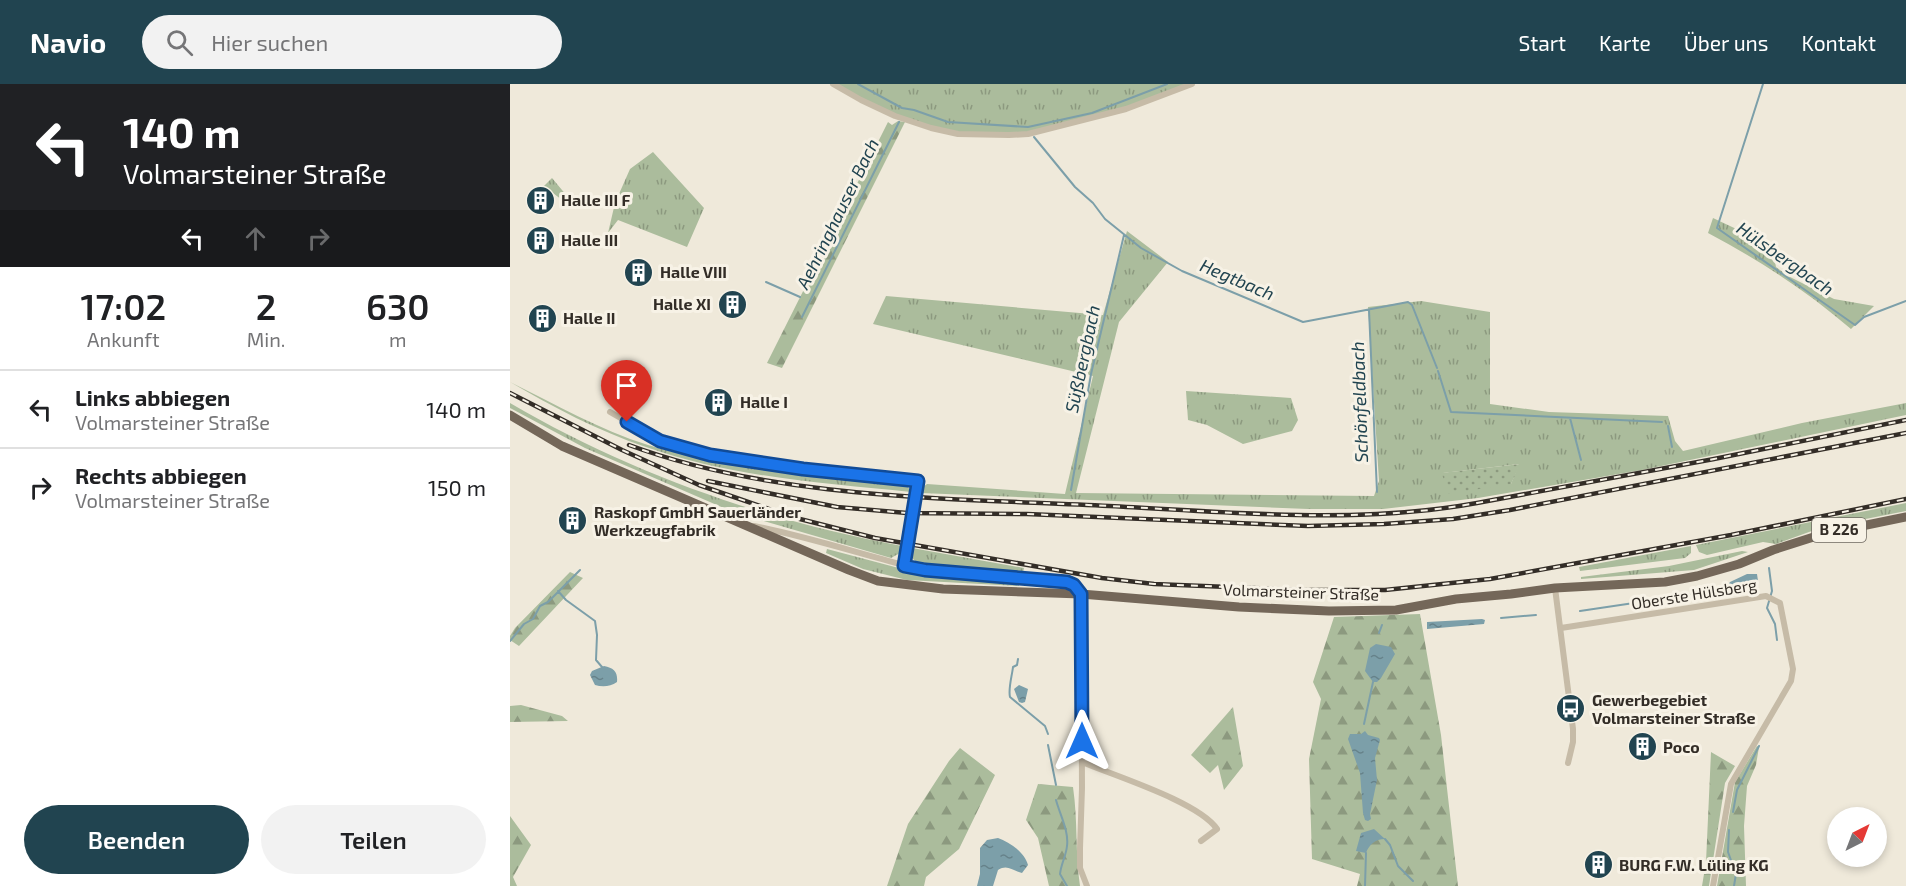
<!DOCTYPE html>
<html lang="de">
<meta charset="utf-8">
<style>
:root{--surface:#fff;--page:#f2f2f2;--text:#202124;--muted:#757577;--line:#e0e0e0;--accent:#214450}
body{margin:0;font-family:"Exo 2",sans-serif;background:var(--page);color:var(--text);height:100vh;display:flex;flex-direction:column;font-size:22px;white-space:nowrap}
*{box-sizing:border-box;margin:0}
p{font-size:20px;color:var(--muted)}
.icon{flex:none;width:33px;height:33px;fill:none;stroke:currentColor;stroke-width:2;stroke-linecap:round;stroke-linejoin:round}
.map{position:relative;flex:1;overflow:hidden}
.drawer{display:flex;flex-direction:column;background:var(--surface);width:510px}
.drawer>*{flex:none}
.guide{background:#202124;color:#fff;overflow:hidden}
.needle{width:39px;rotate:42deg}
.fabs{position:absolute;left:1317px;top:723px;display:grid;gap:12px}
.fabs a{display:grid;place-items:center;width:60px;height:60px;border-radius:50%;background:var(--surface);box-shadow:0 3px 9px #0003;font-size:30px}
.pin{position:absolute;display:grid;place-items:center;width:51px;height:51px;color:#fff;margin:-62px -26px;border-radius:50% 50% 50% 0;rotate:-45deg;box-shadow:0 0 6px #0007}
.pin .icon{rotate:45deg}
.me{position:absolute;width:66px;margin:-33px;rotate:0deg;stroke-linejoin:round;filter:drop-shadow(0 0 4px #0008)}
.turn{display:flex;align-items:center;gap:21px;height:126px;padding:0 24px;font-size:27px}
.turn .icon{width:78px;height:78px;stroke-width:2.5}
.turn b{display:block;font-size:42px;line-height:51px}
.lanes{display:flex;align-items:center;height:57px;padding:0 24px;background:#0003;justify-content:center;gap:30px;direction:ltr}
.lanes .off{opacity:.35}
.eta{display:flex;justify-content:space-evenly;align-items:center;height:102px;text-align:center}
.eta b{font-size:36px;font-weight:600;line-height:42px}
.button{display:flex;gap:12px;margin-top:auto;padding:12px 24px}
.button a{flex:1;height:69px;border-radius:36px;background:var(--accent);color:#fff;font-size:24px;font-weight:600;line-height:69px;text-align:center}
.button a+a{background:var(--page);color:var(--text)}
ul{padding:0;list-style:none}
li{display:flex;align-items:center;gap:18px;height:78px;padding:0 24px;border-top:2px solid var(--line)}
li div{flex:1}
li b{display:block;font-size:22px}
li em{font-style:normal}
header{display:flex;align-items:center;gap:36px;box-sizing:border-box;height:84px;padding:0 30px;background:var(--accent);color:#fff}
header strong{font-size:28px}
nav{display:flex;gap:33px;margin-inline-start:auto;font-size:21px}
.search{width:420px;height:54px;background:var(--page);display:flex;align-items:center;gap:15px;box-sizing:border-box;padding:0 21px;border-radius:33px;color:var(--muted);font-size:22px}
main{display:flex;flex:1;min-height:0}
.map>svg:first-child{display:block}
.grass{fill:url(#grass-tufts);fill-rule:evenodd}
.forest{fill:url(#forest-firs)}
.park{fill:url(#park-dots)}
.water{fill:url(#water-ripples)}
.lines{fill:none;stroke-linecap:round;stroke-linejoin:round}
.stream{stroke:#7c9fa9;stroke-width:2}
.minor{stroke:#c6bba7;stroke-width:6}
.primary{stroke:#746759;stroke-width:9}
.rail-casing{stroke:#332d27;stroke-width:4.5}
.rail{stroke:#f7f2e6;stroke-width:2;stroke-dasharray:7;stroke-linecap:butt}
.route-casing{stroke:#114b97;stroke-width:15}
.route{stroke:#1a73e8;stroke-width:10}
.labels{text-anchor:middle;stroke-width:6;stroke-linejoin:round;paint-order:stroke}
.shield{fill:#f7f2e6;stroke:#6e6860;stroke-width:1.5}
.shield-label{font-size:15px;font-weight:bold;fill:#332d27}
.poi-label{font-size:16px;font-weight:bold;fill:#332d27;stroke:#f7f2e6;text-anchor:start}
.street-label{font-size:16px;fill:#332d27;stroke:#f7f2e6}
.water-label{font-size:18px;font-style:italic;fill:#214450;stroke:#f7f2e6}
</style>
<header>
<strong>Navio</strong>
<div class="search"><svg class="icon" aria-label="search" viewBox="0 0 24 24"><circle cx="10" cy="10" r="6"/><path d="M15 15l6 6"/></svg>Hier suchen</div>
<nav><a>Start</a><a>Karte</a><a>Über uns</a><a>Kontakt</a></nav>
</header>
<main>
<section class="drawer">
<div class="guide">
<div class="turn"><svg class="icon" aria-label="left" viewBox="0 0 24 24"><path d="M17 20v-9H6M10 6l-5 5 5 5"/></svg><div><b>140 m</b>Volmarsteiner Straße</div></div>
<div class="lanes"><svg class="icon" aria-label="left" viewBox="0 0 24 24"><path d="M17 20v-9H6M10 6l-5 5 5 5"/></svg><svg class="icon off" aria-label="ahead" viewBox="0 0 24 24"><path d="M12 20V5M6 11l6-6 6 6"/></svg><svg class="icon off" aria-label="right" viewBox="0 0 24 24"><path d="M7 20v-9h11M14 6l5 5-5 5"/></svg></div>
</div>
<div class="eta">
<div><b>17:02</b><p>Ankunft</p></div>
<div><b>2</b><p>Min.</p></div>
<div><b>630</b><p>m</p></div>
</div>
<ul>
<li><svg class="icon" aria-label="left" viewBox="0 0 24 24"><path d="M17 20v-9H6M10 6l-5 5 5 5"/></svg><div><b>Links abbiegen</b><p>Volmarsteiner Straße</p></div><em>140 m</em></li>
<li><svg class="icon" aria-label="right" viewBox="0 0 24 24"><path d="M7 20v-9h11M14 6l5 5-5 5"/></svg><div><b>Rechts abbiegen</b><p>Volmarsteiner Straße</p></div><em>150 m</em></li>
</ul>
<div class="button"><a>Beenden</a><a>Teilen</a></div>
</section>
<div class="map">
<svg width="1396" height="802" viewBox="0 0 1396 802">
<defs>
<pattern id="grass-tufts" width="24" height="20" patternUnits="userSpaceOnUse" patternTransform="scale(1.5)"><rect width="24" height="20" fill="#abbc9c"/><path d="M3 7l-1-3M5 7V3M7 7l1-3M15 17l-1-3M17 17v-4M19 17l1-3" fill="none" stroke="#8c997f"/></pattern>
<pattern id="forest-firs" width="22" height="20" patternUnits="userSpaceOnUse" patternTransform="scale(1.5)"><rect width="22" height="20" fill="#abbc9c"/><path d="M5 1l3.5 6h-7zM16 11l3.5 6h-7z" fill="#8c997f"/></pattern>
<pattern id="park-dots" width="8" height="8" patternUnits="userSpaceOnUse" patternTransform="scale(1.5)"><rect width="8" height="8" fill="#abbc9c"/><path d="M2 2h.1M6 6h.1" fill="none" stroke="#8c997f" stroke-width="1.8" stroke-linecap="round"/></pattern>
<pattern id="water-ripples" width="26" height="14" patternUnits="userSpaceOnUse" patternTransform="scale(1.5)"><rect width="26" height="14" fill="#7c9fa9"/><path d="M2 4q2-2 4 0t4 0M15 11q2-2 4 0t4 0" fill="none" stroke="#66828a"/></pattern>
</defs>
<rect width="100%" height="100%" fill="#efe9da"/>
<!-- grass -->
<path class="grass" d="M323,0h359l-66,25 -90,23 -78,1 -53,-14z
M143,68l51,56 -17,39 -69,-27 -10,13 7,-30 15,-34z
M42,94l15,18 4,11 -27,-21z
M1203,134l34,16 12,9 3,8 13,11 1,5 12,9 46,23 40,7 -23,23c-44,-38 -92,-69 -143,-96z
M617,147l41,31 -49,60 -43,171 298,3 5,-15 -11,-174 53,-6 69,11v92l59,8 119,4 7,25 8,10 119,-28 104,-20v12l-264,55 -164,28 -95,11h-75l-387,-16 2,-6 4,-3 138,10 28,-118 -220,-52 13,-28 217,19zM1009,380l-8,20 -69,-11h1z
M0,298c45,22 90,48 138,63 66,20 137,25 205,35l4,2c15,1 49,-6 54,10 -89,-9 -180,-15 -265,-45 -48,-16 -93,-40 -136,-65z
M676,307l105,7 7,22 -6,11 -49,13 -36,-19 -19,-5z
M0,319c119,70 256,118 392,143l-2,7 -9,5 -158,-46 -148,-64 -73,-39 -2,-1z
M1396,419v8l-86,17 -44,16 -13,-2 -56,13 -8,-3 -3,-7z
M1181,462v7l-6,5 -105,13 -1,-4z
M402,464l112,20 -1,5 -103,-10c-8,-2 -9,-7 -8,-15z
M317,465l83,22 109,11v4l-112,-6 -44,-11 -37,-16z
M1232,467l6,1 -54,18 -113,9v-2l88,-11z"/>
<!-- forest -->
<path class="forest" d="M388,37l7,1 -123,246 -15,-5 121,-241 4,3z
M60,488l13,6 -64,68 -9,-6v-4l5,-8z
M910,530l21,121 17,151h-101l3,-12 -48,-15 -3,-100 12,-60 -8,-17 21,-65z
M11,621l41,11 6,5 -58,1v-16z
M723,623l10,59 -19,24 -6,-25 -8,8 -19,-18z
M1247,662l2,1 -3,18 -9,21 -3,40 2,60h-29l18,-104z
M450,664l35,27 -36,74 -33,28 -2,9h-37l21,-62 41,-63z
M1201,668l24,14 -10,17 -16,103h-7l4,-24z
M528,700l35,3c5,34 2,66 7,99h-31l-11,-48 -12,-18z
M0,732l21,29 -18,32 4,9h-7z"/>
<!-- park -->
<path class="park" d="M1010,380l-9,20 -64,10 -5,-21z"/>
<!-- water -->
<path class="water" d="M1237,490h10l1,7 -13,8 -1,6 -8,-1 -1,-5 -8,-3 3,-4z
M972,535l3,1 -1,4 -57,5v-7z
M866,560l15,3 4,7 -14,24 -4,4h-4l-8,-11 5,-23z
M94,582c10,2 14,6 13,16 -7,5 -15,5 -22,3l-5,-10 2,-4z
M509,601l9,4 -3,13 -3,1 -3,-1 -5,-13z
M855,647l3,4 11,3 1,2 -5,18 2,22 -7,34 1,5 -3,2 -3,-1 -2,-7 -3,-40 -12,-34 2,-5h11z
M864,745l11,10c-10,0 -16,6 -19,14l-10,-2 5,-18z
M488,754c11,4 27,14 30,27l-6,8c-10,-2 -14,-9 -24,-3l-5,16h-16l3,-12v-26l7,-8z"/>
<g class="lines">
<!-- stream -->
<path class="stream" d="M348,0l44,24 12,2 34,12 80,5 64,-14 75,-29
M1253,0l-46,144 138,97 9,-8 42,-16
M524,53l41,50 18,16 12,16 36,29 41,23 121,51 105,-20 4,3 25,63
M256,198l34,15
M859,226l8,182
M292,233l97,-195
M928,287l13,41 211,10
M1060,334l11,42
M1158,342l4,21
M561,406l20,-116 33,-139
M1259,484l3,23 -5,17 8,16 2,16
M48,507l8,9 29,21 2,14 -1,25 6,7
M1070,527l101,-15 46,-10
M991,534l35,-3
M869,549l3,-8
M0,557l14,-17 9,-5 7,-13 8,-4 32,-32
M508,575l-1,6 -4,2c-1,9 -5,22 -3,30l35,29 3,8
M854,640l9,-42
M538,661l8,40
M546,716c4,15 13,31 11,46 -1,10 -6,18 -7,28l7,12
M1223,728l4,-22 22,-44
M1219,746l-1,22 8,22 -2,12
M875,755l5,6 8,21 15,15
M855,802l1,-33"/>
<!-- minor -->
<path class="minor" d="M323,0l28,16 34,16 36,12 27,6 51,1 19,-1 98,-25 66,-25
M100,328l51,29 49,14 93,14 115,12 -14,84 21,4 142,13 7,3 7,9 1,194 -2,60v20l7,18
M244,442c51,10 100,26 150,39
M1045,504l18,141v13l-5,21
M1051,544l205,-32 14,7 13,66 -2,12 -60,103 -18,102
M572,678c33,14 117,40 135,67l-16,12"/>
<!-- primary -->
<path class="primary" d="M0,331l52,31 287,124 29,11 65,8 138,5 158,13 90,4 67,-1 60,-11 55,-5 44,-6 110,-6 32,-6 42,-12 34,-14 50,-16 83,-17"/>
<defs>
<path id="rail" d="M0,309l112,57 77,35 93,32 83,21 227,40 52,6 148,6h83l105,-11 241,-44 175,-36
M119,361c149,55 323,53 480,61 121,6 248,19 368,-3l237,-44 192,-39
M198,397l129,26 70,6 120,1 281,12 76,-2 69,-5 57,-9 396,-77"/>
</defs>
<!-- rail casing -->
<use href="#rail" class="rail-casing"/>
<!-- rail -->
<use href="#rail" class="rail"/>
</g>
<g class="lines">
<defs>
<path id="route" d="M117,338l33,19 50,14 93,14 115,12 -14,85 21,4 142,12 7,3 7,9 1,147"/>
</defs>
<!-- route casing -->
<use href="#route" class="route-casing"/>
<!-- route -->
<use href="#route" class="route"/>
</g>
<!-- icons -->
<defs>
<symbol id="building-disc" viewBox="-11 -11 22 22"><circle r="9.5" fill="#214450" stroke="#f7f2e6"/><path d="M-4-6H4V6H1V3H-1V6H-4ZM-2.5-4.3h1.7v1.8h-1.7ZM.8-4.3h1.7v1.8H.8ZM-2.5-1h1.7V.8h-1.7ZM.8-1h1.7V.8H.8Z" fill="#fff"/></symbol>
<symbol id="bus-disc" viewBox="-11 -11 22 22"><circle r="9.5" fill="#214450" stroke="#f7f2e6"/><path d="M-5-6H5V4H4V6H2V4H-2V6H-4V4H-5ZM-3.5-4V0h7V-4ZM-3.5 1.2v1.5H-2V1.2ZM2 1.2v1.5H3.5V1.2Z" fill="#fff"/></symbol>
</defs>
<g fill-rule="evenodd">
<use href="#building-disc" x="14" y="100" width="33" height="33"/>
<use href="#building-disc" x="14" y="140" width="33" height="33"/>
<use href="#building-disc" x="112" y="172" width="33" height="33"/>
<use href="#building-disc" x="206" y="204" width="33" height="33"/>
<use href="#building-disc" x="16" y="218" width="33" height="33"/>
<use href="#building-disc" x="192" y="302" width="33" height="33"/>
<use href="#building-disc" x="46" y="420" width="33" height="33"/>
<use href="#bus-disc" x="1044" y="608" width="33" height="33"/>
<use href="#building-disc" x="1116" y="646" width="33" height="33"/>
<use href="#building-disc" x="1072" y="764" width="33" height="33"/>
</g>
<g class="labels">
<!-- shield labels -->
<rect class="shield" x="1302" y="434" width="54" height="24" rx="4.5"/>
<g class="shield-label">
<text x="1329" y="451">B 226</text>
</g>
<!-- poi labels -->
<g class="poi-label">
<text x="51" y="122">Halle III F</text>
<text x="51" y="162">Halle III</text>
<text x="150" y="194">Halle VIII</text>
<text x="201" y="226" text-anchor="end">Halle XI</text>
<text x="53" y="240">Halle II</text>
<text x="230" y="324">Halle I</text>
<text x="84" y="434">Raskopf GmbH Sauerländer<tspan x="84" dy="18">Werkzeugfabrik</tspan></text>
<text x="1082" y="622">Gewerbegebiet<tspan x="1082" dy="18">Volmarsteiner Straße</tspan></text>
<text x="1153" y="669">Poco</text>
<text x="1109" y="787">BURG F.W. Lüling KG</text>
</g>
<!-- street labels -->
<g class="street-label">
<text transform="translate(791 508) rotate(2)" y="6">Volmarsteiner Straße</text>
<text transform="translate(1184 510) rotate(-9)" y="6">Oberste Hülsberg</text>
</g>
<!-- water labels -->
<g class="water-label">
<text transform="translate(328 130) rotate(-64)" y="6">Aehringhauser Bach</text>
<text transform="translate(1275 175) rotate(35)" y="6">Hülsbergbach</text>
<text transform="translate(727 196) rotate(23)" y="6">Hegtbach</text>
<text transform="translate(573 275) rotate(-78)" y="6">Süßbergbach</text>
<text transform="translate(850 318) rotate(-92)" y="6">Schönfeldbach</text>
</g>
</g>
</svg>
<div class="fabs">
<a><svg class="needle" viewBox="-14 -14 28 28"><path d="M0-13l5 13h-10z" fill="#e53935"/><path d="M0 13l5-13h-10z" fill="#757577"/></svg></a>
</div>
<div class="pin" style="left:117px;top:338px;background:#d93025"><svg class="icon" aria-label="arrive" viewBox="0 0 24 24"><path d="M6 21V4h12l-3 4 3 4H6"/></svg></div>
<svg class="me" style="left:572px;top:657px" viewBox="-20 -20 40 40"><path d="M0-17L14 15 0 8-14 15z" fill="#1a73e8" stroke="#fff" stroke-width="4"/></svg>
</div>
</main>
